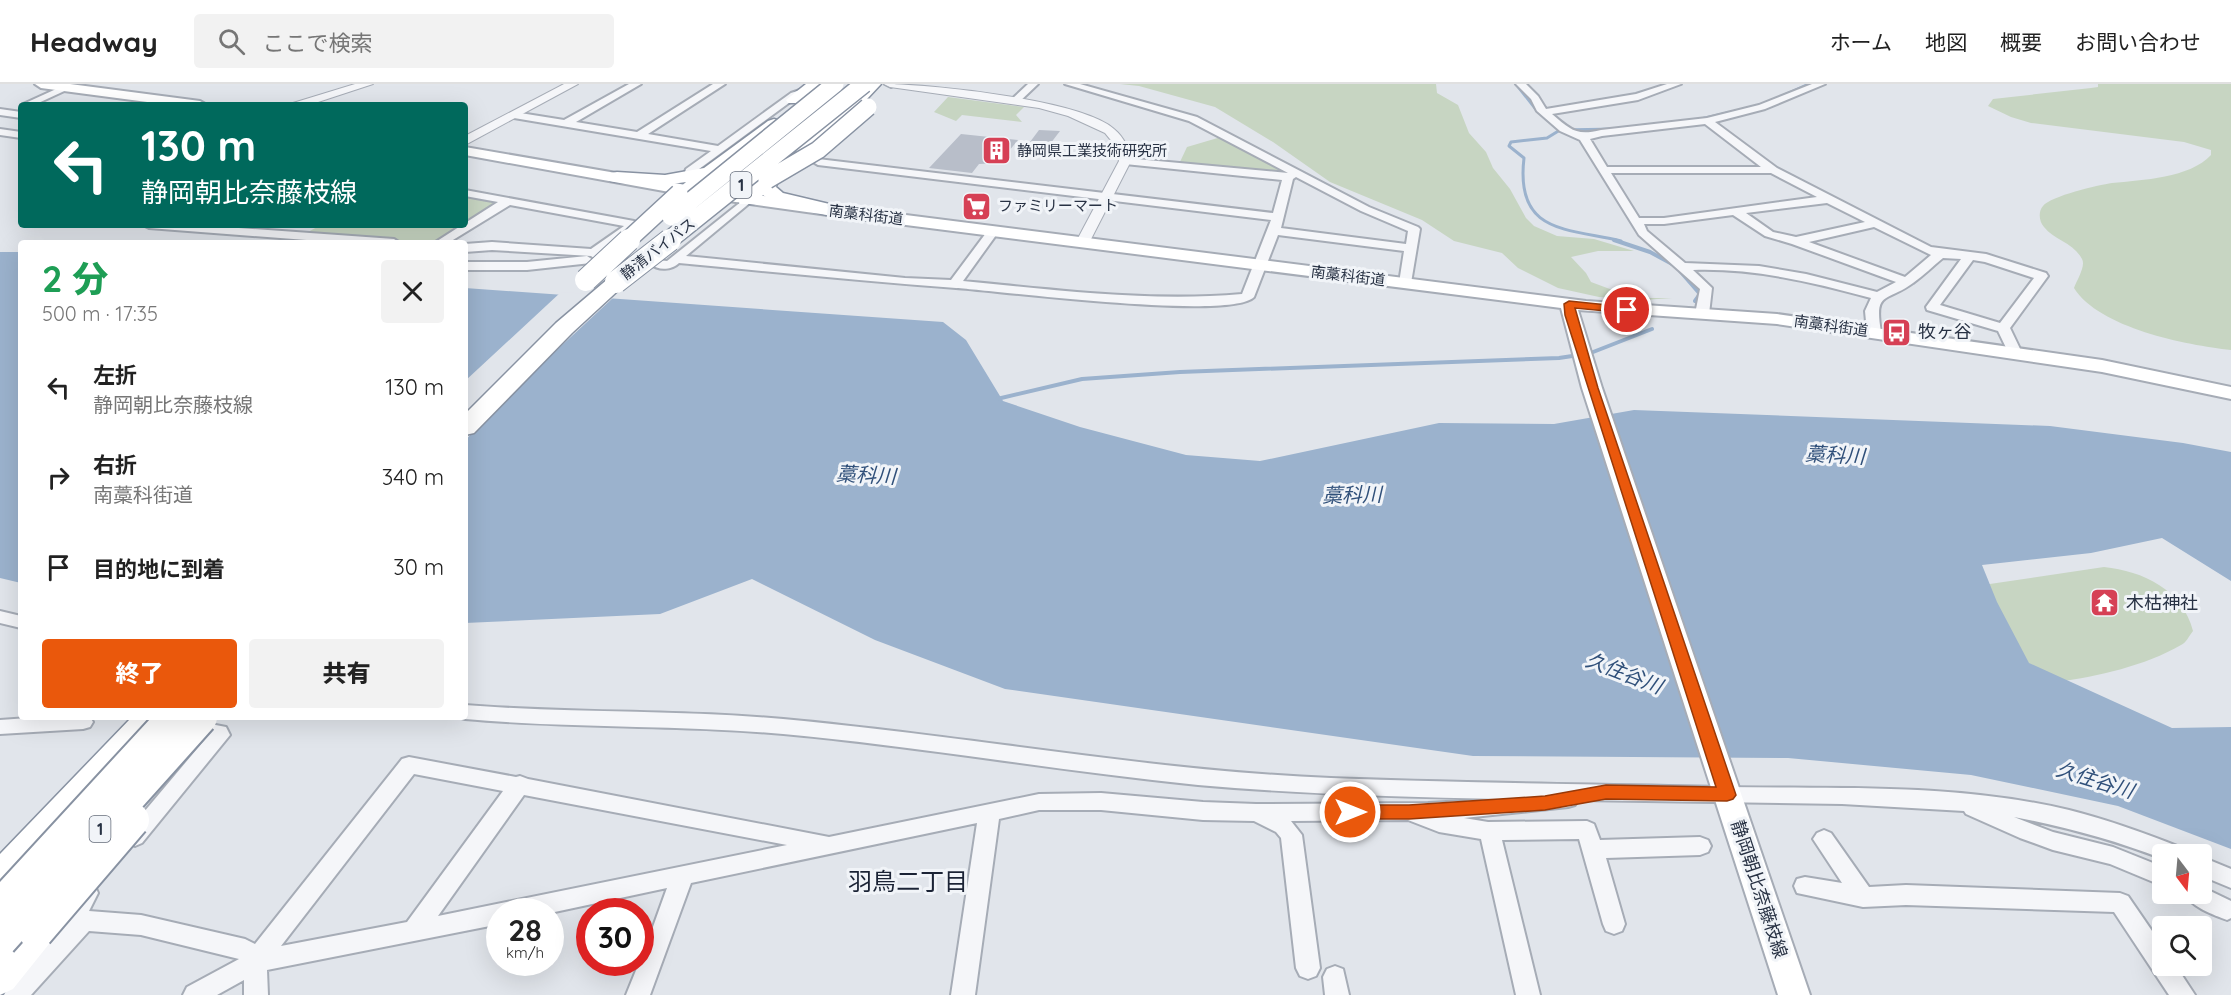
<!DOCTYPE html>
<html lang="ja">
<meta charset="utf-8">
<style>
:root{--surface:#fff;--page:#f2f2f2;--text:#222;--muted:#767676;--line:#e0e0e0;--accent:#ea580c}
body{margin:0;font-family:Quicksand,"Noto Sans JP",sans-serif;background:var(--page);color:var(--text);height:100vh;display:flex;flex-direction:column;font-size:22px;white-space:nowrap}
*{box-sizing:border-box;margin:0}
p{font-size:20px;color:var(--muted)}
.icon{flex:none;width:33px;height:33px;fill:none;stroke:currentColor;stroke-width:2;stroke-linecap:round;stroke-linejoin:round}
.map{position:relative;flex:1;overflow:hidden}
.side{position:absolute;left:18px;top:156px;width:450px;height:480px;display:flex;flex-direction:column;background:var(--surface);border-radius:6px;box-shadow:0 6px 24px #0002}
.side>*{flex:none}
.top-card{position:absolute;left:18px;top:18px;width:450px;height:126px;border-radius:6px;box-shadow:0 6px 24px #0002;background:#00695c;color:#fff;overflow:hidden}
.needle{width:39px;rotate:164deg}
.controls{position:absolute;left:2152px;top:760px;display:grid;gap:12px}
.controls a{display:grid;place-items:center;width:60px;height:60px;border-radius:6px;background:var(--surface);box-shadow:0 6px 24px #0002;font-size:30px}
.speed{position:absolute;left:486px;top:814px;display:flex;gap:12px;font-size:30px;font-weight:700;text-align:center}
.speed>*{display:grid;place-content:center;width:78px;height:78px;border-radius:50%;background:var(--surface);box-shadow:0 6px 24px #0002;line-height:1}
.speed small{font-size:15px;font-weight:400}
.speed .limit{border:9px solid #d22;background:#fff;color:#111}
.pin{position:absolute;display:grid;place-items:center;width:51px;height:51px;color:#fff;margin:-26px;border:3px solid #fff;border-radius:50%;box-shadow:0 2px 6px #0007}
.me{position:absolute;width:66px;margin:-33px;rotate:90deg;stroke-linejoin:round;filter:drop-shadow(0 0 4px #0008)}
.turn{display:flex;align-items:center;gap:21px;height:126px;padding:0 24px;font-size:27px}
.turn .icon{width:78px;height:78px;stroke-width:2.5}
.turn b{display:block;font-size:42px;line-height:51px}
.round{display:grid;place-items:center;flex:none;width:63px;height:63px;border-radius:6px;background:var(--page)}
.head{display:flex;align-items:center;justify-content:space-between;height:102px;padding:0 24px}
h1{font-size:36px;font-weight:800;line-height:45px;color:#1e9e55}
.primary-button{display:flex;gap:12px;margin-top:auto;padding:12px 24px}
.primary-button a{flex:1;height:69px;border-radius:6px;background:var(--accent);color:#fff;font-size:24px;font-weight:800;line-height:69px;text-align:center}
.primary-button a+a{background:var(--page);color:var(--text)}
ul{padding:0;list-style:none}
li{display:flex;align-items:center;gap:18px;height:90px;padding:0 24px}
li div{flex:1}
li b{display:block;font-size:22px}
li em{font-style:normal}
header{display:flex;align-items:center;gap:36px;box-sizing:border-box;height:84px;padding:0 30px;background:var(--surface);border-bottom:2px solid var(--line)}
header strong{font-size:28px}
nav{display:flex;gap:33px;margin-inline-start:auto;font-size:21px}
.search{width:420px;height:54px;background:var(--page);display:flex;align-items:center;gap:15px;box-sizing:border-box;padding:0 21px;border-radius:6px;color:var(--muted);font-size:22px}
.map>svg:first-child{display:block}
.green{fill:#c7d5c2}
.water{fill:#9bb2cd}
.pier{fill:#e1e5eb}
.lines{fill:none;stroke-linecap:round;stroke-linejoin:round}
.stream-far1{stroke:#9bb2cd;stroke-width:3}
.stream{stroke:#9bb2cd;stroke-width:4}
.building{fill:#b8bec9}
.minor-casing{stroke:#a6acb6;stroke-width:4}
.tertiary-casing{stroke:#a6acb6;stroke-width:2}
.secondary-casing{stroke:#a6acb6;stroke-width:4}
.trunk-casing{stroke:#8892a2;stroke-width:3}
.minor{fill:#f5f6f9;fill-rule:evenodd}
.tertiary{fill:#f5f6f9;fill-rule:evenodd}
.secondary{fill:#fff;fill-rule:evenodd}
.trunk{fill:#fff;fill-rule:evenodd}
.trunk-bridge-far2-casing{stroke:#8892a2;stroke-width:20;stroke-linecap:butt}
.trunk-bridge-far1-casing{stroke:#8892a2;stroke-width:24;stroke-linecap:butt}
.trunk-bridge-casing{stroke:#8892a2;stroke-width:38;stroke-linecap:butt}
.trunk-bridge-far2{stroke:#fff;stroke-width:17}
.trunk-bridge-far1{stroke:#fff;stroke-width:22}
.trunk-bridge{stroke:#fff;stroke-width:34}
.route{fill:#ea580c;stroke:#983908;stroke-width:1.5}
.labels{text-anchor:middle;stroke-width:6;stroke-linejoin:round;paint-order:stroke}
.far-poi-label{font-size:15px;fill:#283244;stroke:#f1f4f8;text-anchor:start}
.far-street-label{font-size:15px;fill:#283244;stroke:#f1f4f8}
.shield{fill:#f1f4f8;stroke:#646c7a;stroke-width:1.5}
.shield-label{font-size:16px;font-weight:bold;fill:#283244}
.poi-label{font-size:18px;fill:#283244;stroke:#f1f4f8;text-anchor:start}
.street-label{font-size:18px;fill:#283244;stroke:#f1f4f8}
.water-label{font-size:20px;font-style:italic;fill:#30507a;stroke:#f1f4f8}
.near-neighbourhood-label{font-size:24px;fill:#1b2335;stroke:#f1f4f8}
</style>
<header>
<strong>Headway</strong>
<div class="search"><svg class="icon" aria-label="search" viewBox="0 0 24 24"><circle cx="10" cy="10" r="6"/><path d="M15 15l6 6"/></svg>ここで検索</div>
<nav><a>ホーム</a><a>地図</a><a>概要</a><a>お問い合わせ</a></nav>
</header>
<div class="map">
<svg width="2231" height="911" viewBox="0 0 2231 911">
<rect width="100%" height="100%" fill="#e1e5eb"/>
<!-- green -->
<path class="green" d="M1120,0h316l1,9 21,12 11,28 17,19 7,16 17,21 16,29 8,8 23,10 37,3 40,12h-36l-27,6 15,16 5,9 43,16h38l-28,2 -45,-3 -41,-9 -40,-20 -16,-15 -48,-12 -32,-21 -92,-38 -57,-40 -58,-35 -76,-21z
M2098,0h133v266c-45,-5 -132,-22 -157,-62 3,-8 12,-22 8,-29 -8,-16 -28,-19 -38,-32 -5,-5 -6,-16 -1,-21 8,-10 55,-21 69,-23 30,-3 78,-5 99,-28v-5l-27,-8 -153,-19 -20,-6 -23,-11 5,-7 98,-11 7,-1z
M948,13l76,10 -8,8 6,7 -60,-7 -6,6 -22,-9z
M1221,53l67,36 -3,2 -106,-11 8,-17z
M465,113l35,6 -35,21z
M321,141h142l-30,18 -129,-9z
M2104,483c39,4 79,23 89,64 -4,5 -7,12 -12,14 -36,21 -83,31 -123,37l-123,-74 48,-23z"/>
<!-- water -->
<path class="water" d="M0,168h21v331l-21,-5z
M465,204l478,34 23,18 37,61 77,26 106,28 74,6 179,-38 115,1 80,-14 416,16 133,17 48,9v129l-69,-43 -71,15 -109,12 15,37 32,61 143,65 59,-1v122l-113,-43 -147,-31 -183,-17 -315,-2 -468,-67 -130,-49 -123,-61 -92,35 -195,9z"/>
<!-- pier -->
<path class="pier" d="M561,208l54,4 -125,116 -25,29v-60z"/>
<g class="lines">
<!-- stream-far1 -->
<path class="stream-far1" d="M1516,0l22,28
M1784,11l25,-11
M1701,35l26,-6
M1615,45l-55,1 -13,8 -36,4 -2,4 15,12c-9,75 41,70 97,83"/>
<!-- stream -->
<path class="stream" d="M1614,156l36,12 24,13
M1680,187l20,23 -5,7
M1588,270l64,-25
M997,315l85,-20 98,-7 379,-14 20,-3"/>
</g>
<!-- building -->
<path class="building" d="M1039,46l21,1 -16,21 -20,-2z
M961,50l57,6 -19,23 -20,1 -7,9 -43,-5z"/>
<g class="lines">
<defs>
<path id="minor" d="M629,0h12l-65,38 61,10 76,-48h12l-77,50 70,12 73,-53 15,-5 5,3 -14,6 -102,75 -3,8 -4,1 -5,-3 3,-9 25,-18 -197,-33 -5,-3 5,-3 50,8z
M885,0h11l-5,3z
M1028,0h10l-20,19h-6v-4z
M1065,0h15l117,33 172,90 49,20 2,2 -9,54 -6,4 -6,-4 5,-32 -126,-16 -24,62c-23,24 -254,-6 -298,-9 -92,-7 -184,-16 -277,-25 -7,7 -21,8 -28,1l6,-4 10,1 80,-64 4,1v4l-65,54 219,22 46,2 38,-51 4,-2 6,4 -36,50c94,9 186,21 279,13l29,-74 -453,-55 -5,-3 5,-3 455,54 9,-33 -157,-16 -5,-3 5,-3 163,15 -99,-52zM1296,93l65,34 47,20 -2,13 -125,-16 12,-49z
M1516,0h10l12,12 8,13 90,-15 31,-10h14l-43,16 -86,14c19,16 24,22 49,16l106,-12 52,-13 53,-21h13l-60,25 -50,13 62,46 154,79 55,7 60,19 2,3 -38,52 12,25 -2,3h-10l-12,-25 -71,-21 -1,-3 35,-48 -18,-1c-10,8 -20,18 -30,25 -27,20 -39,7 -32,49l-7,4 -7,-4 -2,-21 6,-13c-59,-16 -117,-30 -178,-28l19,18 -3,26 -7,4 -5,-1 -2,-3 5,-25 -61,-54 -59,-95 -20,-9 -23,-20 -6,-12zM1705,40l56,43h-154l-17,-28 12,-3zM1611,89h160l46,24 -153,21h-25zM1827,119l38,19 -69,15 -23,-5 -27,-19zM1733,131l32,21 27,8 104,38 -19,10 -71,-18 -47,-8 -74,-3 -38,-32 -3,-7h20zM1874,143l57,28 -26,22 -96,-35zM1973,176l12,2 49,16 -34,45 -60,-18z
M65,1l8,2 -39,18h-13z
M0,25l21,3v6l-21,-3z
M0,45l21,3v6l-21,-3z
M465,106l169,31 6,3 -39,29 4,5 -6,4 -8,-6 -99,-6 -27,2v-8l27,-2 99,7 33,-23 -114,-21 -62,38h-14l64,-41 -33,-6z
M143,141h54l197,14 6,4h-54l-197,-15z
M587,172l6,4 -2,3 -64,7h-62v-8h62z
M0,527l21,5v12l-21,-5z
M465,621c113,9 226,4 339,16 176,17 350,50 527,57 131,5 261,6 392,9 115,2 233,-4 346,23 40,10 78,24 116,39l3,6h-25v4c-49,-19 -97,-32 -149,-42l39,15 60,15 50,20v19l-53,-22 -57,-14 -33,-12 -54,-24 -2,-3 -122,-7 -264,-4 -3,5 -7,2 -104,11 24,4 99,-1 7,3 6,16 100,-3 8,3 3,6 -3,6 -8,3 -94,3 19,66 -3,7 -8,3 -8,-3 -3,-7 -24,-85 -77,1 38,155h-24l-35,-156 -42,-7 -31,-12 -117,1 11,14 18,133 -4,8 -8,3 -8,-3 -4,-8 -15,-130 -5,-6 -22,-11 -51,-1 -102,-10h-62l-40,9 -24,176h-24l26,-172 -286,60 -41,112h-24l13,-32h1l27,-75 -117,25 -50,-1v12l-233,46 1,25h-24v-15l-27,15h-34l4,-8 52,-28 -98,-24 -52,-4 -58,64h-27l4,-8 59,-64 -3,-7 15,-30 8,-3 8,3 3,7 -9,18 52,4 104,24 10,5 147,-185 7,-2 107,20 4,-1 8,3 301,58 210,-43 62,-1 102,9 53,2 172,-1 73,-4c-101,-2 -202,-5 -303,-14 -131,-13 -262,-36 -394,-49 -112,-12 -226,-7 -339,-17l-7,-2h7zM414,690l89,17 -96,131 -126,24zM524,711l263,50 -349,71z
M42,633h48l3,5 -3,5 -7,2 -83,5v-14z
M190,636l36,7 4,8 -88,108 -7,3 -7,-3 -4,-6 4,-6 79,-94 -24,-5 -3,-5 3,-5z
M1824,746l7,3 38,54 37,-2 214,8 8,3 35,51v19h13l19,29h-26l-55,-83 -208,-7 -43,2 -66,-14 -3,-7 3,-7 8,-2 37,6 -29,-44 4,-6z
M2202,773l29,12v19l-29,-12z
M2202,803l29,14v17l-4,2c-13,-5 -36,-13 -42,-26h17z
M1335,882l8,3 6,26h-24l-2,-18 4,-8z"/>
<path id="tertiary" d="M355,0h18l-64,21h-18l2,-2z
M564,0h14l-113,61v-9z
M884,0c47,0 198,16 230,45 11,9 14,19 17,32l-43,84 -5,1 -7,-4 43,-81 -5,-17 -9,-11 -37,-17 -29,-8 -149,-21z"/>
<path id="secondary" d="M35,0h35l130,17 7,4h-37l-129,-17z
M465,63l221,38 149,21 751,95 191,13 325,46 129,27v12l-129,-27 -325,-48 -199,-14 24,78 208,607h-32l-196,-607 -21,-80 -726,-92 -149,-21 -221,-40z"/>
<path id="trunk" d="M806,0h18l-24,19h-12l-2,-3z
M864,0h17l-29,31 -75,68 -1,4 7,6 59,14 2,4 -2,4 -7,2 -64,-16 -8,-6 -9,9h-14l-2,-4 2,-4 100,-87z
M774,35l6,2 2,3 -2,3 -88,67h-12l-3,-4 9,-8 -21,3 -48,-3 -6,-1 -3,-4 3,-4 6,-1 48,3 39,-7 64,-47z
M616,192l7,2 3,4 -3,4 -51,47 -98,100 -9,2v-21l91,-91 53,-45z
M135,633l18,1 5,9 -5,9 -140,153 -13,4v-39l131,-136z
M36,831l13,5 5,12 -5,12 -36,45 -13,6v-47l23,-28z"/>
</defs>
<!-- minor casing -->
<use href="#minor" class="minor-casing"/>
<!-- tertiary casing -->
<use href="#tertiary" class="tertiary-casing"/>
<!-- secondary casing -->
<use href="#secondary" class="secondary-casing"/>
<!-- trunk casing -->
<use href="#trunk" class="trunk-casing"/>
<!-- minor -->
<use href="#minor" class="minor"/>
<!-- tertiary -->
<use href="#tertiary" class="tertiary"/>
<!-- secondary -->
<use href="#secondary" class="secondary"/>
<!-- trunk -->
<use href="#trunk" class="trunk"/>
<defs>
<path id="trunk-bridge-far2" d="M767,96l51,-30 50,-43
M671,133l164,-133
M627,157l52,-48
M668,157l196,-157"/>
<path id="trunk-bridge-far1" d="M586,196l43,-40
M616,198l54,-42"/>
<path id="trunk-bridge" d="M0,823l175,-190
M36,848l96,-112
M0,856l200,-223"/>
</defs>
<!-- trunk-bridge-far2 casing -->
<use href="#trunk-bridge-far2" class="trunk-bridge-far2-casing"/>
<!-- trunk-bridge-far1 casing -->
<use href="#trunk-bridge-far1" class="trunk-bridge-far1-casing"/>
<!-- trunk-bridge casing -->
<use href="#trunk-bridge" class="trunk-bridge-casing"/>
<!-- trunk-bridge-far2 -->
<use href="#trunk-bridge-far2" class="trunk-bridge-far2"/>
<!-- trunk-bridge-far1 -->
<use href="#trunk-bridge-far1" class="trunk-bridge-far1"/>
<!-- trunk-bridge -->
<use href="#trunk-bridge" class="trunk-bridge"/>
</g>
<!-- route -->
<path class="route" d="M1569,217l58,6 5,3 -5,3 -52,-5 23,80 138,407 -3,4 -6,2 -121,-2 -61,11 -136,9h-59l-6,-2 -2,-5 2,-5 6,-2h59l136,-9 61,-11 110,2 -151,-472 -1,-11z"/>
<!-- icons -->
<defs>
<symbol id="building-square" viewBox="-11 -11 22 22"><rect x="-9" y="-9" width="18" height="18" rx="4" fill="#d64055" stroke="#f1f4f8"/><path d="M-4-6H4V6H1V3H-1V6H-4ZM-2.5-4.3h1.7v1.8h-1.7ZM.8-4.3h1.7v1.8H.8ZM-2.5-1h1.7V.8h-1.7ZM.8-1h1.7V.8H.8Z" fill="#fff"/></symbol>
<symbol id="supermarket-square" viewBox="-11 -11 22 22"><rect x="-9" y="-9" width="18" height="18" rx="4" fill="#d64055" stroke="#f1f4f8"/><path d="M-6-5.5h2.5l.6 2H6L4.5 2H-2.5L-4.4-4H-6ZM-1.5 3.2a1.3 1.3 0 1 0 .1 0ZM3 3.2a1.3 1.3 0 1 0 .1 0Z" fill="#fff"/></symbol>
<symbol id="bus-square" viewBox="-11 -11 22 22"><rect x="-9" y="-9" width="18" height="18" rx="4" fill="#d64055" stroke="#f1f4f8"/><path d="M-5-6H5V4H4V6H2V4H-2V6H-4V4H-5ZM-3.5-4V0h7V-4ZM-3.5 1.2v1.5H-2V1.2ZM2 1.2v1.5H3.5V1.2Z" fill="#fff"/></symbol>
<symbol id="temple-square" viewBox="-11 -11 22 22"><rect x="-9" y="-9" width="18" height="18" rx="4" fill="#d64055" stroke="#f1f4f8"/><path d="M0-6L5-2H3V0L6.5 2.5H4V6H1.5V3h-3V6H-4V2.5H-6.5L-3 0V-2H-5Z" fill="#fff"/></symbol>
</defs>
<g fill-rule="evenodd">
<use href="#building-square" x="980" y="50" width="33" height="33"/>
<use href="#supermarket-square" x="960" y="106" width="33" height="33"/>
<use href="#bus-square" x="1880" y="232" width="33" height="33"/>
<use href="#temple-square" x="2088" y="502" width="33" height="33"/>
</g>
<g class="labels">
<!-- far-poi labels -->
<g class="far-poi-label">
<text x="1017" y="72">静岡県工業技術研究所</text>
<text x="998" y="127">ファミリーマート</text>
</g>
<!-- far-street labels -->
<g class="far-street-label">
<text transform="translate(866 131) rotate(7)" y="5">南藁科街道</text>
<text transform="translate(658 165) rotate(-38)" y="5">静清バイパス</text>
<text transform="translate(1348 192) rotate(7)" y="5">南藁科街道</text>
<text transform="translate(1831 242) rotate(8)" y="5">南藁科街道</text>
</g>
<!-- shield labels -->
<g class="shield">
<rect x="730.5" y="88" width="21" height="26" rx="4.5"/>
<rect x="89.5" y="732" width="21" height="26" rx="4.5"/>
</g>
<g class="shield-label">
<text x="741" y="107">1</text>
<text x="100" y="751">1</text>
</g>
<!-- poi labels -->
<g class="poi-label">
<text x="1918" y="254">牧ヶ谷</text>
<text x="2126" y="525">木枯神社</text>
</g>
<!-- street labels -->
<g class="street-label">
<text transform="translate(1759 805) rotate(72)" y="6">静岡朝比奈藤枝線</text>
</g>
<!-- water labels -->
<g class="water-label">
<text transform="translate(1835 371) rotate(3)" y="7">藁科川</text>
<text transform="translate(866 391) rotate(3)" y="7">藁科川</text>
<text transform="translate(1352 411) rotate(-1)" y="7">藁科川</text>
<text transform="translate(1624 589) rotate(21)" y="7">久住谷川</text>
<text transform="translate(2095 696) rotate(17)" y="7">久住谷川</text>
</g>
<!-- near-neighbourhood labels -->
<g class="near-neighbourhood-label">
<text x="908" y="806">羽鳥二丁目</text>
</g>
</g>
</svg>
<div class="controls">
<a><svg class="needle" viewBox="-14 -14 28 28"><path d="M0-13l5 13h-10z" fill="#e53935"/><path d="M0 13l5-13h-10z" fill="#767676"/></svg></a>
<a><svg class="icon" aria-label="search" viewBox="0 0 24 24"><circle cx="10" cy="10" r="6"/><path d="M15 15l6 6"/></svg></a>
</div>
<div class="speed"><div>28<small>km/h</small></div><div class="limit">30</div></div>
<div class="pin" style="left:1627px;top:226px;background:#d93025"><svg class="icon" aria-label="arrive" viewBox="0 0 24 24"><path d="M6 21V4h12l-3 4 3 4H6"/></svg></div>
<svg class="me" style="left:1350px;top:728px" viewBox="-20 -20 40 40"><circle r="17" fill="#ea580c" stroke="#fff" stroke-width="3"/><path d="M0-11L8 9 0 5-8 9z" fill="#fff"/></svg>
<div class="top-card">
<div class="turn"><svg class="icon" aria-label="left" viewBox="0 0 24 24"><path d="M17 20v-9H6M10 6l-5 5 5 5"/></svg><div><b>130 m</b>静岡朝比奈藤枝線</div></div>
</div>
<section class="side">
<div class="head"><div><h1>2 分</h1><p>500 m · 17:35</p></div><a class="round"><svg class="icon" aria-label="close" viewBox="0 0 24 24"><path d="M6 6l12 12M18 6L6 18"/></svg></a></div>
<ul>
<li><svg class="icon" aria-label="left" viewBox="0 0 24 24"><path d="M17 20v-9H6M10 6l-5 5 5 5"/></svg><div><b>左折</b><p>静岡朝比奈藤枝線</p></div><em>130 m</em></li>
<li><svg class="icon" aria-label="right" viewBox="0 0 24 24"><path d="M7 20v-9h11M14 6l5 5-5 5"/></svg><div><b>右折</b><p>南藁科街道</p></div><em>340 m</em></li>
<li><svg class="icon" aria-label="arrive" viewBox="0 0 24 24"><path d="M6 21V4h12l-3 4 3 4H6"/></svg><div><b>目的地に到着</b></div><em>30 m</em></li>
</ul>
<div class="primary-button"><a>終了</a><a>共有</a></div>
</section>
</div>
